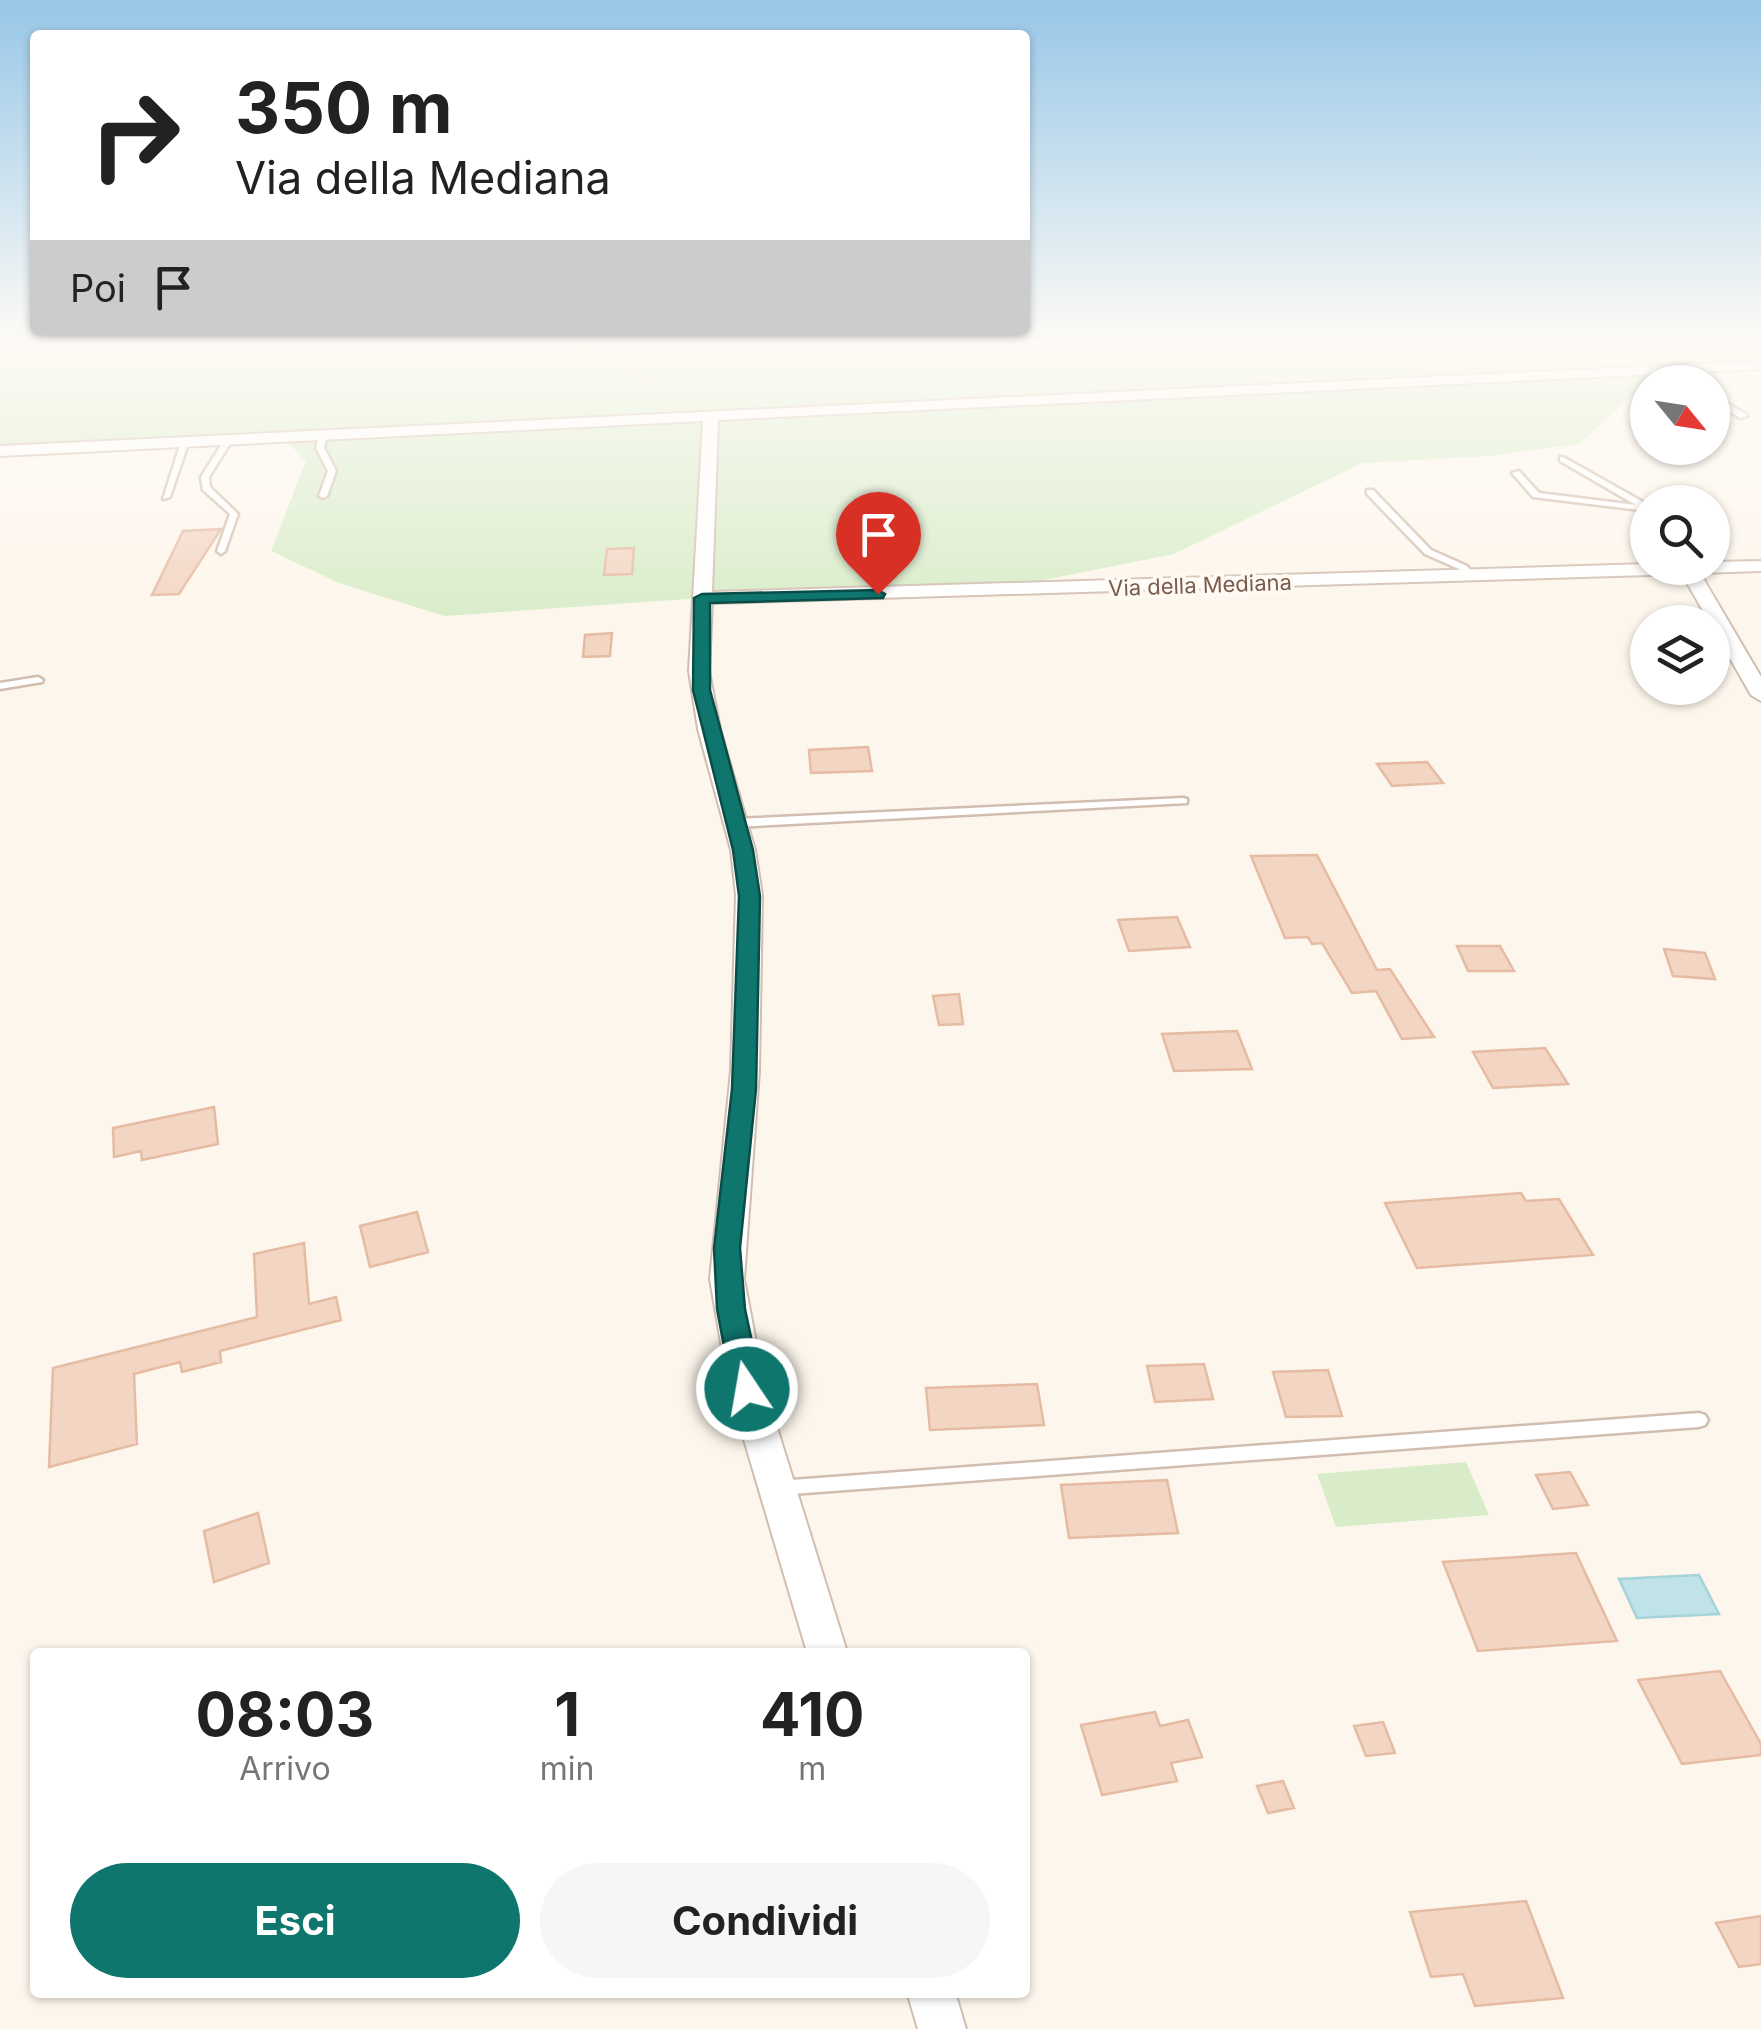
<!DOCTYPE html>
<html lang="it">
<style>
:root{--surface:#fff;--page:#f6f6f6;--text:#222;--muted:#767676;--accent:#0f766e}
body{margin:0;font-family:Inter,sans-serif;background:var(--page);color:var(--text);height:100vh;display:flex;flex-direction:column;font-size:38px;white-space:nowrap}
*{box-sizing:border-box;margin:0}
p{font-size:32px;color:var(--muted)}
.icon{flex:none;width:55px;height:55px;fill:none;stroke:currentColor;stroke-width:2;stroke-linecap:round;stroke-linejoin:round}
.map{position:relative;flex:1;overflow:hidden}
.drawer{position:absolute;left:30px;top:1648px;width:1000px;height:350px;display:flex;flex-direction:column;background:var(--surface);border-radius:10px;box-shadow:0 2px 8px #0004}
.drawer>*{flex:none}
.guide{position:absolute;left:30px;top:30px;width:1000px;height:305px;border-radius:10px;box-shadow:0 2px 8px #0004;background:#fff;color:var(--text);overflow:hidden}
.needle{width:65px;rotate:120deg}
.buttons{position:absolute;left:1630px;top:365px;display:grid;gap:20px}
.buttons a{display:grid;place-items:center;width:100px;height:100px;border-radius:50%;background:var(--surface);box-shadow:0 2px 8px #0004;font-size:50px}
.pin{position:absolute;display:grid;place-items:center;width:85px;height:85px;color:#fff;margin:-102px -42px;border-radius:50% 50% 50% 0;rotate:-45deg;box-shadow:0 0 10px #0007}
.pin .icon{rotate:45deg}
.me{position:absolute;width:110px;margin:-55px;rotate:348deg;stroke-linejoin:round;filter:drop-shadow(0 0 8px #0008)}
.turn{display:flex;align-items:center;gap:35px;height:210px;padding:0 40px;font-size:45px}
.turn .icon{width:130px;height:130px;stroke-width:2.5}
.turn b{display:block;font-size:70px;line-height:85px}
.then{display:flex;align-items:center;height:95px;padding:0 40px;background:#0003;gap:20px;font-size:38px}
.eta{display:flex;justify-content:space-evenly;align-items:center;height:170px;text-align:center}
.eta b{font-size:60px;font-weight:700;line-height:70px}
.button{display:flex;gap:20px;margin-top:auto;padding:20px 40px}
.button a{flex:1;height:115px;border-radius:60px;background:var(--accent);color:#fff;font-size:40px;font-weight:700;line-height:115px;text-align:center}
.button a+a{background:var(--page);color:var(--text)}
.map>svg:first-child{display:block}
.green{fill:#d8ecc9}
.water{fill:#bfe3e8;stroke:#a5d3da;stroke-width:2.5}
.building{fill:#f3d5c3;stroke:#e6bba3;stroke-width:2.5}
.lines{fill:none;stroke-linecap:round;stroke-linejoin:round}
.lane-casing{stroke:#d1beb0;stroke-width:5}
.street-casing{stroke:#d1beb0;stroke-width:4}
.path{stroke:#d9b8a5;stroke-width:2.5;stroke-dasharray:1 4;stroke-linecap:butt}
.lane{fill:#fff;fill-rule:evenodd}
.street{fill:#fff;fill-rule:evenodd}
.route{fill:#0f766e;stroke:#0a4d48;stroke-width:2.5}
.labels{text-anchor:middle;stroke-width:8;stroke-linejoin:round;paint-order:stroke}
.far-street-label{font-size:22px;fill:#7a5c4d;stroke:#fffaf3}
</style>
<div class="map">
<svg width="1761" height="2029" viewBox="0 0 1761 2029">
<rect width="100%" height="100%" fill="#fdf6ec"/>
<!-- green -->
<path class="green" d="M0,341h1761v24l-101,4 -81,75 -91,12 -126,7 -188,91 -191,38 -281,6 -258,18 -105,-33 -68,-32 35,-90 -24,-24 -282,14z
M1466,1462l23,53 -153,12 -19,-53z"/>
<!-- water -->
<path class="water" d="M1699,1575l20,39 -82,4 -18,-39z"/>
<!-- building -->
<path class="building" d="M221,529l-42,65 -27,1 31,-64z
M634,548l-2,26 -28,1 3,-26z
M612,633l-2,23 -27,1 2,-22z
M868,747l4,24 -61,2 -2,-23z
M1427,762l16,21 -51,3 -15,-22z
M1317,855l60,115 13,-1 44,68 -32,2 -26,-48 -24,2 -30,-50 -10,1 -4,-7 -23,1 -34,-82z
M1177,917l13,30 -61,4 -11,-31z
M1457,946h43l14,25h-46z
M1664,949l41,4 10,26 -42,-3z
M959,994l4,30 -24,1 -6,-29z
M1237,1031l15,38 -78,2 -12,-37z
M1545,1048l23,36 -75,4 -20,-36z
M214,1107l4,37 -76,16 -1,-9 -27,6 -1,-29z
M1521,1193l5,8 33,-2 34,56 -176,13 -32,-65z
M417,1212l11,40 -58,15 -10,-41z
M304,1243l5,61 27,-7 5,23 -121,31 1,11 -39,10 -2,-10 -46,12 3,70 -88,23 4,-99 204,-51 -3,-63z
M1204,1364l9,35 -58,3 -8,-36z
M1328,1370l14,46 -56,1 -13,-45z
M1037,1384l7,41 -114,5 -4,-42z
M1570,1472l18,33 -35,4 -17,-34z
M1167,1480l11,53 -109,5 -8,-53z
M258,1513l11,50 -55,19 -10,-51z
M1576,1553l41,88 -139,10 -35,-89z
M1720,1671l41,73v11l-79,9 -44,-84z
M1155,1712l5,14 28,-6 14,37 -31,6 6,18 -75,14 -21,-70z
M1383,1722l12,31 -29,3 -12,-30z
M1283,1781l11,27 -26,5 -11,-27z
M1526,1901l37,97 -88,8 -12,-32 -32,3 -21,-65z
M1761,1916v48l-22,3 -23,-44z"/>
<g class="lines">
<defs>
<path id="lane" d="M1663,368h4l25,14h-8l-21,-12z
M1712,395l34,19 1,2 -7,2 -28,-18z
M323,432l4,2 -3,14 12,23 -9,25 -4,2 -4,-2 9,-25 -12,-23 3,-14z
M226,437l7,2 -24,38 1,10 28,27 -13,37 -4,3 -4,-3 13,-37 -27,-24 -2,-13z
M182,439l7,2 -19,56 -7,2z
M1563,457l80,45v4h5v5l-115,-14 -21,-24 7,-2 20,22 97,12 -76,-44v-4z
M1367,490h6l58,60 36,16 8,10 -2,2h-6l-6,-8 -36,-16 -58,-60z
M38,677l5,3 -1,2 -42,7v-6z
M1183,798l4,1v4l-451,24 -6,-4 6,-4z
M1699,1413l6,2 3,5 -3,5 -6,2 -921,68 -7,-2 -2,-5 2,-5 7,-2z"/>
<path id="street" d="M1761,361v8l-1043,51 -6,172 936,-28v4h64v-6l49,-1v10l-61,2 61,104v24l-10,-6 -69,-121 -970,29 -3,68 11,58 35,121 7,45 -3,176 -15,208 21,110 82,263h-40l-78,-263 -19,-110 21,-208 5,-176 -5,-45 -33,-121 -9,-58 14,-250 -703,35v-10z
M907,1992h48l11,37h-48z"/>
</defs>
<!-- lane casing -->
<use href="#lane" class="lane-casing"/>
<!-- street casing -->
<use href="#street" class="street-casing"/>
<!-- path -->
<path class="path" d="M565,341l53,22 48,35
M0,348l150,-7"/>
<!-- lane -->
<use href="#lane" class="lane"/>
<!-- street -->
<use href="#street" class="street"/>
</g>
<!-- sky -->
<linearGradient id="sky" x2="0" y2="1"><stop stop-color="#97c7e8"/><stop offset="0.55" stop-color="#fefbf6"/><stop offset="1" stop-color="#fefbf6" stop-opacity="0"/></linearGradient>
<rect width="1761" height="625" fill="url(#sky)"/>
<!-- route -->
<path class="route" d="M878,590l7,4 -2,4 -173,5v87l43,160 7,46 -4,193 -16,159 5,61 17,80 -5,8h-20l-5,-8 -15,-80 -3,-61 18,-159 7,-193 -6,-46 -40,-160 1,-92 8,-4z"/>
<g class="labels">
<!-- far-street labels -->
<g class="far-street-label">
<text transform="translate(1200 585) rotate(-2)" y="8">Via della Mediana</text>
</g>
</g>
</svg>
<div class="buttons">
<a><svg class="needle" viewBox="-14 -14 28 28"><path d="M0-13l5 13h-10z" fill="#e53935"/><path d="M0 13l5-13h-10z" fill="#767676"/></svg></a>
<a><svg class="icon" aria-label="search" viewBox="0 0 24 24"><circle cx="10" cy="10" r="6"/><path d="M15 15l6 6"/></svg></a>
<a><svg class="icon" aria-label="layers" viewBox="0 0 24 24"><path d="M12 4l9 5-9 5-9-5zM3 14l9 5 9-5"/></svg></a>
</div>
<div class="pin" style="left:878px;top:594px;background:#d93025"><svg class="icon" aria-label="arrive" viewBox="0 0 24 24"><path d="M6 21V4h12l-3 4 3 4H6"/></svg></div>
<svg class="me" style="left:747px;top:1389px" viewBox="-20 -20 40 40"><circle r="17" fill="#0f766e" stroke="#fff" stroke-width="3"/><path d="M0-11L8 9 0 5-8 9z" fill="#fff"/></svg>
<div class="guide">
<div class="turn"><svg class="icon" aria-label="right" viewBox="0 0 24 24"><path d="M7 20v-9h11M14 6l5 5-5 5"/></svg><div><b>350 m</b>Via della Mediana</div></div>
<div class="then">Poi<svg class="icon" aria-label="arrive" viewBox="0 0 24 24"><path d="M6 21V4h12l-3 4 3 4H6"/></svg></div>
</div>
<section class="drawer">
<div class="eta">
<div><b>08:03</b><p>Arrivo</p></div>
<div><b>1</b><p>min</p></div>
<div><b>410</b><p>m</p></div>
</div>
<div class="button"><a>Esci</a><a>Condividi</a></div>
</section>
</div>
